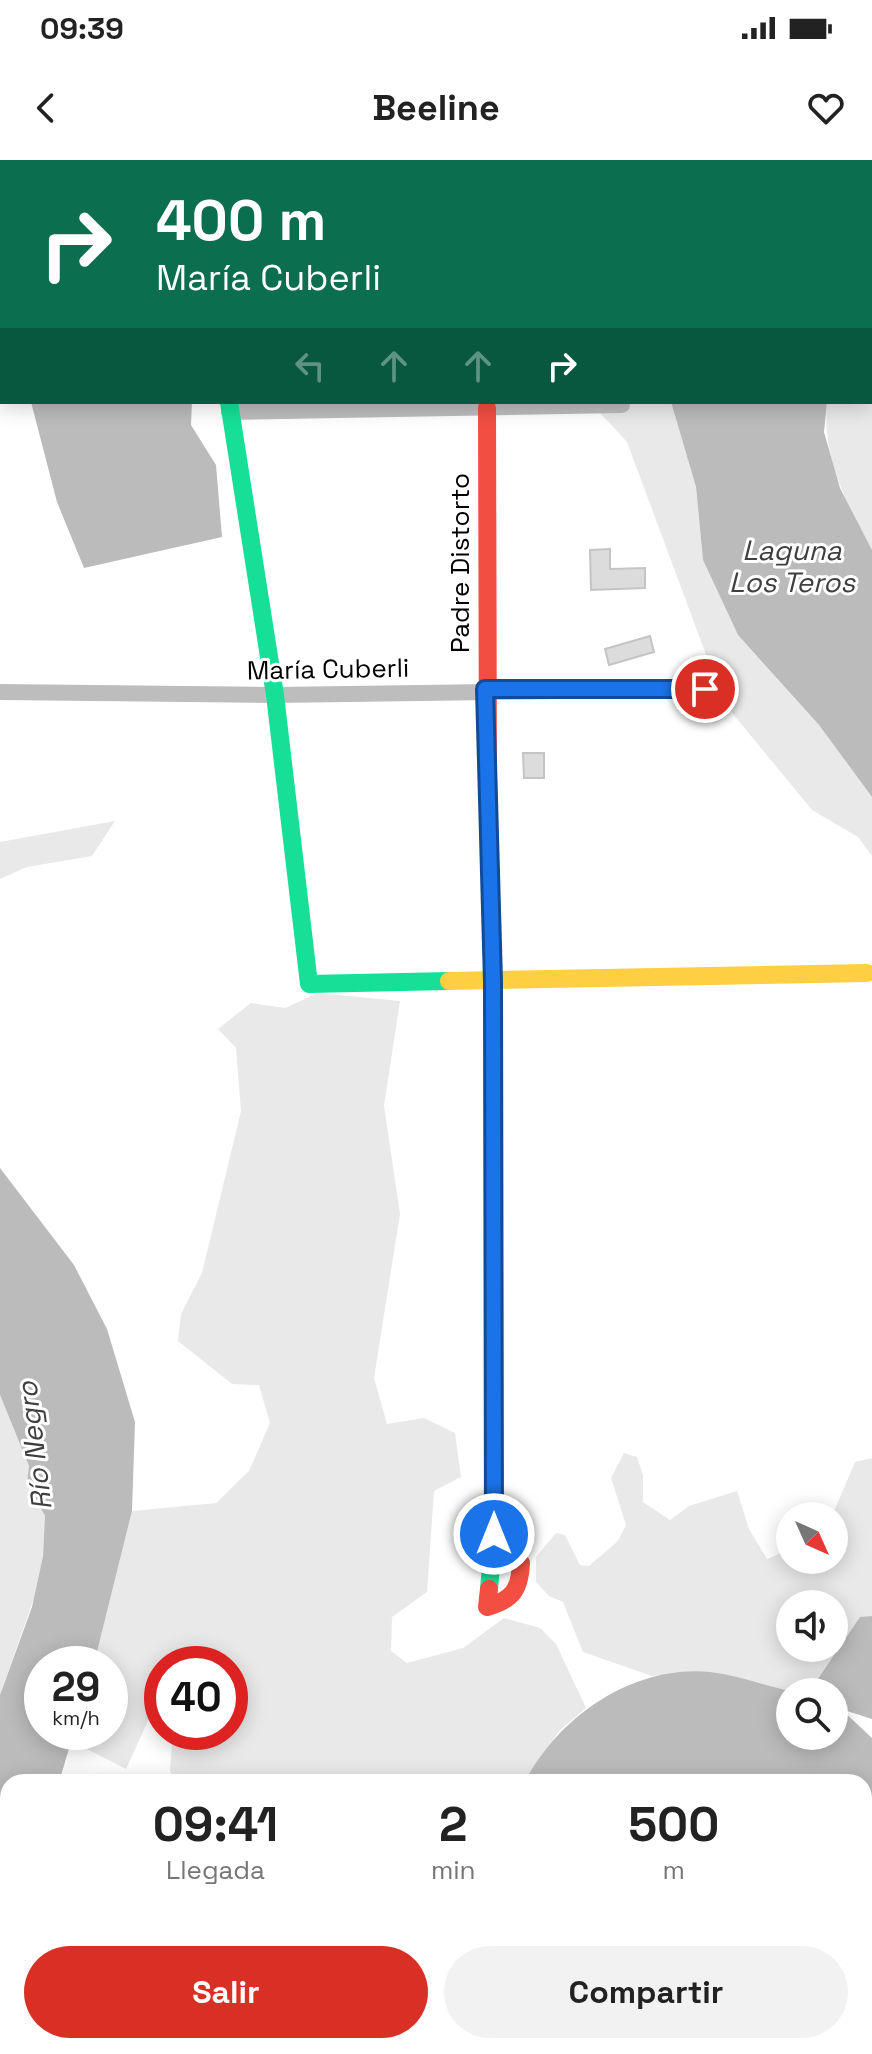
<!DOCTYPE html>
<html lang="es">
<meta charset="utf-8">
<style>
:root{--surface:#fff;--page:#f2f2f2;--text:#222;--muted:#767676;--accent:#d93025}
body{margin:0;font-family:"Space Grotesk",sans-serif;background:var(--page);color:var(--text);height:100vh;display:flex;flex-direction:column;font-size:30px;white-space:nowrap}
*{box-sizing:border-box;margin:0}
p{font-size:26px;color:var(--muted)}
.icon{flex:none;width:44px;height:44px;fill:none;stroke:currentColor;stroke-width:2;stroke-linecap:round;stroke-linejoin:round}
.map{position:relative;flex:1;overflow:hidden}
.panel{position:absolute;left:0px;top:1614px;width:872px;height:280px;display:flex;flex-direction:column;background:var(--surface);border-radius:24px 24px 0 0;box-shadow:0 4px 20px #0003}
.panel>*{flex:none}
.hud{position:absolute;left:0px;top:0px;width:872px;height:244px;box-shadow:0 4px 20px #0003;background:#0b6e4f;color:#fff;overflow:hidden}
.needle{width:52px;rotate:135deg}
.buttons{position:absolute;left:776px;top:1342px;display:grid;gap:16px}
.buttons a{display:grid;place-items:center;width:72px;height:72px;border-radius:50%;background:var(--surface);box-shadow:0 4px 20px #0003;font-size:40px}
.speed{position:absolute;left:24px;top:1486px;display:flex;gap:16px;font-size:40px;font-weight:700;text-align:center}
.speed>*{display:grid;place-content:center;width:104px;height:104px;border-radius:50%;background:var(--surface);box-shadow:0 4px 20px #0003;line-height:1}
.speed small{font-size:20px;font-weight:400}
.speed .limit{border:12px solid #d22;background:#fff;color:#111}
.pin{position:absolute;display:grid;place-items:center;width:68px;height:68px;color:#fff;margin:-34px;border:4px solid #fff;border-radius:50%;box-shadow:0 2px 8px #0007}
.me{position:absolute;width:88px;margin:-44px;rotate:0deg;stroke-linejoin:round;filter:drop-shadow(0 0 6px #0008)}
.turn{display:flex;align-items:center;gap:28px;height:168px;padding:0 24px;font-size:36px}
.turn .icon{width:104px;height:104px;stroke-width:2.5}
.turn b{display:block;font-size:56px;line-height:68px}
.lanes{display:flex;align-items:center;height:76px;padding:0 24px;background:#0003;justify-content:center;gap:40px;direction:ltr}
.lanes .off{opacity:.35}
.eta{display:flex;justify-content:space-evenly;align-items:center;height:136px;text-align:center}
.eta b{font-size:48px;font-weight:800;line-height:56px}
.action{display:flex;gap:16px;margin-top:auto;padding:16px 24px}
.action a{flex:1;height:92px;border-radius:48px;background:var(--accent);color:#fff;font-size:32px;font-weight:800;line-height:92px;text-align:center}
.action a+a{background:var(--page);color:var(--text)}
.status{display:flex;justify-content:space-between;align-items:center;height:56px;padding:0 40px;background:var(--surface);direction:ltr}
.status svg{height:22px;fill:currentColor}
header{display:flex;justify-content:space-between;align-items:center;height:104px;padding:0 24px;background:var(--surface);font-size:36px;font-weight:800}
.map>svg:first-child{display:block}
.green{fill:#e9e9e9;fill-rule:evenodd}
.water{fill:#bbb}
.building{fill:#dcdcdc;stroke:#c4c4c4;stroke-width:2}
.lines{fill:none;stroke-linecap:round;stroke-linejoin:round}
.street{stroke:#bdbdbd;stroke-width:16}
.fast{stroke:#16e098;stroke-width:18}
.slow{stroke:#ffcf43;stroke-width:18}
.jam{stroke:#f24e42;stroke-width:18}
.route-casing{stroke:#114b97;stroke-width:20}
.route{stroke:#1a73e8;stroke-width:14}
.labels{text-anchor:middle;stroke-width:6;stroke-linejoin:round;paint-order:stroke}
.street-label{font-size:26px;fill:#000;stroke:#fff}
.water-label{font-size:28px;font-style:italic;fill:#3f3f3f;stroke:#fff}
</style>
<div class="status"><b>09:39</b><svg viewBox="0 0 49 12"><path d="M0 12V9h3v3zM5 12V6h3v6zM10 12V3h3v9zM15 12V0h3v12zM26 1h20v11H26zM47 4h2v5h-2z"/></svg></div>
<header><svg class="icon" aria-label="back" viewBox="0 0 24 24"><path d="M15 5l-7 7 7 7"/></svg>Beeline<svg class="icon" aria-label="heart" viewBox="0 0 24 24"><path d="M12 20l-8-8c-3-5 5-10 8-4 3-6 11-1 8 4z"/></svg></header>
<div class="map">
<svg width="872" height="1894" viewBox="0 0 872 1894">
<rect width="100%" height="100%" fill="#fff"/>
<!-- green -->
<path class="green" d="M872,82v308c-26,-49 -50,-91 -45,-148h43z
M590,242h81l25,85 7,73 35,75 81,90 53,72v59l-14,-19 -46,-27 -88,-107 -97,-261z
M115,661l-23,35 -65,11 -27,12v-37z
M318,833l82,8 -16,105 16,108 -26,164 13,46 37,-6 31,15 6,44 -27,14 -7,101 -35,25 -1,34 16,12 56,-15 41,-30 36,10 16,16 30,64 -27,23 -34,51h-348l-7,-11 3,-39h57v-68h-68v40l-9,6 -27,59 -55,-28 3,-9h36v-68h-16l38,-153 84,-8 33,-32 21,-48 -11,-38 -27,-1 -54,-43 3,-27 21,-41 39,-162 -5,-63 -18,-19 33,-26 34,5z
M0,1235l29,71 -2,17 18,33 -2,40 -9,42 -34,97z
M624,1293l13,4 6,18v27l27,18 19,-14 48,-15 12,38 18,30 23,-10v11h44l-2,-44 23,-54 17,-4v158l-12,2 -51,74h-16l-84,-20 -57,4 -69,-24 -20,-50 -14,-6 -13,-14v-25l20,-24 9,2 15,30 9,1 29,-25 8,-16 -15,-47zM790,1444h44v44h-44z
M864,1727l8,19v84l-8,-22z
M8,1788v98h152l-22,8h-138v-54z
M341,1886h124v8h-115z"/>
<!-- water -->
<path class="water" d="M31,242h161l-1,23 25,40 6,72 -138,31 -27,-66z
M671,242h156l-3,30 16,56 32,62v247l-53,-72 -81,-90 -35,-75 -7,-73z
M0,1008l74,97 33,64 28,93 -3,89 -38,153h-52v68h32l-15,50h-51v166l-8,52v-305l32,-88 11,-51 2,-40 -18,-33 2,-17 -29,-71z
M872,1456v103l-31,-10 31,29v168l-8,-19v-105h-339c34,-66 108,-117 185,-110 27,3 56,14 83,20h-3v44h44v-44h-25l51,-75z
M465,1886h103l1,8h-104z"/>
<!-- building -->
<path class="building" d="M610,389v20l35,-1v20l-54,2 -1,-40z
M650,476l4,16 -45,13 -4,-16z
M523,593h21v25h-20z"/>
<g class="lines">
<!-- street -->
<path class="street" d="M570,2v-2
M229,252l393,-7
M0,532l275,3 430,-6"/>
<!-- fast -->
<path class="fast" d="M229,242l46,293 34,289 140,-3
M488,622l5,200 1,552 -5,55"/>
<!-- slow -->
<path class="slow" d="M449,821l418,-8"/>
<!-- jam -->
<path class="jam" d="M487,248l1,374
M489,1429l-2,18c26,-7 33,-18 34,-44l-27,-29"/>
</g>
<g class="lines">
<defs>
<path id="route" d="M494,1374l-1,-552 -8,-293h220"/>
</defs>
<!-- route casing -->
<use href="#route" class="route-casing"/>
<!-- route -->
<use href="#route" class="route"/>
</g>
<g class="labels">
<!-- street labels -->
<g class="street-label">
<text transform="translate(460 403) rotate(-90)" y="9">Padre Distorto</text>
<text transform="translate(328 509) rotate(-1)" y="9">María Cuberli</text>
</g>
<!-- water labels -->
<g class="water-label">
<text x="792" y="400">Laguna<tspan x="792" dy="32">Los Teros</tspan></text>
<text transform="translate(34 1286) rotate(-97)" y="10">Río Negro</text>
</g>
</g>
</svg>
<div class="buttons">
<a><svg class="needle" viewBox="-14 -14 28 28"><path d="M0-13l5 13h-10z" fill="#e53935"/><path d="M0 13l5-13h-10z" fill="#767676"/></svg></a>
<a><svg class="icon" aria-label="sound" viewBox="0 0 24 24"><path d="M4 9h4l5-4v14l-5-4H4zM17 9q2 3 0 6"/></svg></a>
<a><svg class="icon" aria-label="search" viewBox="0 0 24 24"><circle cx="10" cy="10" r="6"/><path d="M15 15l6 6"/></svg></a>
</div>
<div class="speed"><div>29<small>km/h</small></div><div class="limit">40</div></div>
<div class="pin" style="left:705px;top:529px;background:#d93025"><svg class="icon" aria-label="arrive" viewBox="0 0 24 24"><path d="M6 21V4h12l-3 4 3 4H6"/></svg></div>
<svg class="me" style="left:494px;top:1374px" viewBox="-20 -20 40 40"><circle r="17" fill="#1a73e8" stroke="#fff" stroke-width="3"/><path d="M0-11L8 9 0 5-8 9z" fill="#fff"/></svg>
<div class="hud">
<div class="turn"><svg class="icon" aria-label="right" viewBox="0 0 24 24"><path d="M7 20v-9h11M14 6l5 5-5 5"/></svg><div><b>400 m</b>María Cuberli</div></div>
<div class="lanes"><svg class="icon off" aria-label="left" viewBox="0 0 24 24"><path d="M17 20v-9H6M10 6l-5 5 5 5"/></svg><svg class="icon off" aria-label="ahead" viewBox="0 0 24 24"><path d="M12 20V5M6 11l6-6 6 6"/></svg><svg class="icon off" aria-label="ahead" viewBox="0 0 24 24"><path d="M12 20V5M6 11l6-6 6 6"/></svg><svg class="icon" aria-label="right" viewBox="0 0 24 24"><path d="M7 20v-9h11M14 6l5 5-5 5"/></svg></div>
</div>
<section class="panel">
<div class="eta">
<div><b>09:41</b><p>Llegada</p></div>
<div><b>2</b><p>min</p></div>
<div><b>500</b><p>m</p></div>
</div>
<div class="action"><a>Salir</a><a>Compartir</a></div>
</section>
</div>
